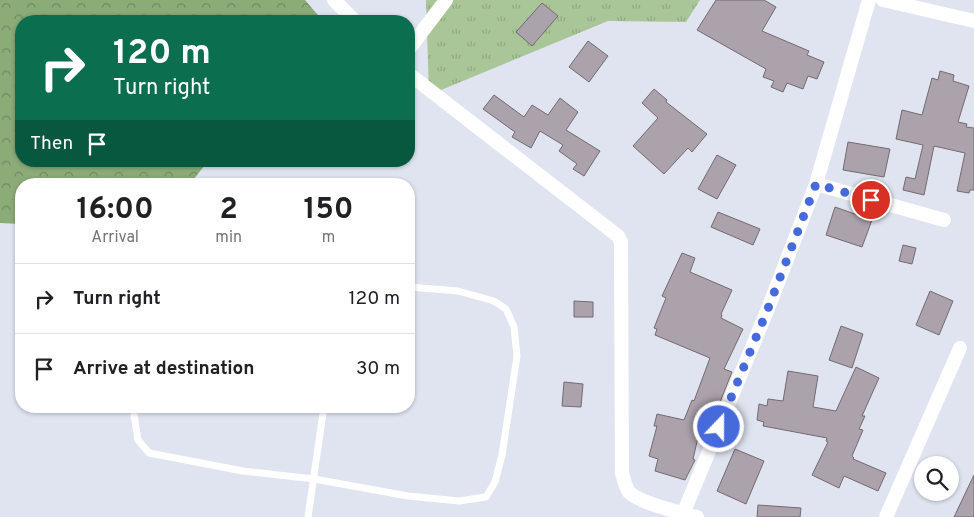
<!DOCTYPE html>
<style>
:root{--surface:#fff;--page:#f6f6f6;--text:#202124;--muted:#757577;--line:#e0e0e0}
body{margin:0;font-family:Overpass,sans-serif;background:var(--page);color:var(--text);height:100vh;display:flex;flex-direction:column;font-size:19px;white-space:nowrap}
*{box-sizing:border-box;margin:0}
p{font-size:16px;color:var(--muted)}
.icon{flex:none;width:28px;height:28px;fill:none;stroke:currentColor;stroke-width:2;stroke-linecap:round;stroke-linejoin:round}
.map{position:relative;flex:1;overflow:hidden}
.sheet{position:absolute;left:15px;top:178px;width:400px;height:235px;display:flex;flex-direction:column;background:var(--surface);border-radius:20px;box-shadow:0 1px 4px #0004}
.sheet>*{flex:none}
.guide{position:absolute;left:15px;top:15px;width:400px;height:152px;border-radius:20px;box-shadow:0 1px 4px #0004;background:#0b6e4f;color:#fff;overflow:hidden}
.buttons{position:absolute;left:914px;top:456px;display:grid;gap:10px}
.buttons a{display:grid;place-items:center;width:45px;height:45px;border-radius:50%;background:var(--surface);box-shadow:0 1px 4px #0004;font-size:25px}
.pin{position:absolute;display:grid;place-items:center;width:42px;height:42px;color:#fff;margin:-21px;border:2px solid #fff;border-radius:50%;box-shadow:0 1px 5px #0007}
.me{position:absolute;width:55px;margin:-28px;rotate:22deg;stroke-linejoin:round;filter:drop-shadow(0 0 4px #0008)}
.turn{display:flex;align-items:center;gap:18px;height:105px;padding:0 15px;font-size:22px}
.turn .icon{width:65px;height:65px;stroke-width:2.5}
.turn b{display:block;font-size:35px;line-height:42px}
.then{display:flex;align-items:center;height:48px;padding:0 15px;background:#0003;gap:10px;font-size:19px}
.eta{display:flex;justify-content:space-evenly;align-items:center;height:85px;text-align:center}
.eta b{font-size:30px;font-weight:700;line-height:35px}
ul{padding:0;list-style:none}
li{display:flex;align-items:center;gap:15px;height:70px;padding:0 15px;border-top:1px solid var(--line)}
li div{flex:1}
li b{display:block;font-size:19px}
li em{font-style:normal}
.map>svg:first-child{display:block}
.grass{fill:url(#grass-tufts)}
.forest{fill:url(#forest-crowns)}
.building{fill:#aba2ab;stroke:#736a72}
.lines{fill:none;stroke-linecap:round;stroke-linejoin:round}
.service{stroke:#fff;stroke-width:7}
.minor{stroke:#fff;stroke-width:14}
.route{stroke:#466adc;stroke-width:9;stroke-dasharray:0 16.2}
</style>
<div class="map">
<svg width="974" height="517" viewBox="0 0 974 517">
<defs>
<pattern id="grass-tufts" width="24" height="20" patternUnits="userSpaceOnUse" patternTransform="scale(1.25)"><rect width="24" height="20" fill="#a9c698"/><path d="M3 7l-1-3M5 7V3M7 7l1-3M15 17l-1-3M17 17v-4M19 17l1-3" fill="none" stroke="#91aa83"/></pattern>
<pattern id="forest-crowns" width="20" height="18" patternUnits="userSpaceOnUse" patternTransform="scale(1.25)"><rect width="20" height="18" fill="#8bab77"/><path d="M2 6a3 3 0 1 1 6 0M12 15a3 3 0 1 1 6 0" fill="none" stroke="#718a61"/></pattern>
</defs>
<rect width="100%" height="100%" fill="#dfe4f0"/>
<!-- grass -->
<path class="grass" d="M426,0h274l-14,22 -78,-1 -179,74z"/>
<!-- forest -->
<path class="forest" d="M0,0h305l18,21h-302v140h187l-18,23h-169v40l-21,-1z"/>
<!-- building -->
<path class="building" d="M716,0h48l12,7 -14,24 47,20 -2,4 17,7 -7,17 -9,-3 -5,13 -16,-6 -4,9 -12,-5 3,-6 -11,-4 3,-8 -69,-39z
M542,3l16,13 -26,30 -16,-14z
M588,41l20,15 -19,26 -20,-15z
M940,71l14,4 -1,6 16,5 -11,36 9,2 -1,3 8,1v62h-4l-1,3 -12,-2 8,-38 -31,-7 -10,49 -21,-5 3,-13 9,2 8,-34 -27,-6 6,-29 20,5 10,-37 6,2z
M654,89l13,11 -1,2 41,32 -15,18 -4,-4 -24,26 -31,-28 25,-28 -16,-15z
M494,95l30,22 8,-12 16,10 12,-17 18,14 -12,18 34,21 -16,25 -11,-7 4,-5 -18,-13 4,-6 -23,-14 -9,17 -19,-11 3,-5 -32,-23z
M848,142l42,7 -6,28 -41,-7z
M717,155l19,10 -19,34 -19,-10z
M835,207l37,13 -10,27 -36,-12z
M718,212l42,17 -7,16 -42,-18z
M903,245l13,3 -4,16 -13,-3z
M682,253l13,5 -5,14 42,18 -11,24 1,1 -1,3 22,11 -19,40 8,3 -14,35 -4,-1 -5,13 -6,-3 -10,43 2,1 -10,20 -30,-9 3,-12 -9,-3 8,-30h-3l3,-12 27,6 8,-20 2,1 16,-43 -55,-23 2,-6 -3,-1 12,-30 -4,-2z
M930,291l23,10 -14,34 -23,-10z
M574,301l19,1v15h-19z
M841,326l22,8 -11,34 -23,-8z
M856,367l23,11 -17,38h3l-6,13 4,1 -11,26 2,2 -1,1 33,14 -8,18 -34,-15 -5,12 -27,-13 16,-33 -2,-1 1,-3 -64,-12 1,-4 -7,-2 2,-16 8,2 1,-7 15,2 5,-30 30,5 -5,31 23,4z
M564,382l19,2 -2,23 -19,-1z
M735,449l29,12 -18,43 -29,-13z
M974,475v42h-20z
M758,505l43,3 -1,9h-43z"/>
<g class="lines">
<!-- service -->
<path class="service" d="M135,406l-1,9 4,25 11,13 94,18 71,8 94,17 51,5 27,-4 9,-15 7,-27 15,-99 -3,-29 -8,-18 -12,-8 -36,-10 -49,-4
M308,517l16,-111"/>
<!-- minor -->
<path class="minor" d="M334,0l21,21
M883,0l91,21
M409,49l37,-49
M409,74l209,162 3,6 1,231c2,7 3,13 7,19 10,11 53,21 68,25
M816,184l128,36
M683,514l86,-208 47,-122 53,-184
M886,517l74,-169"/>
</g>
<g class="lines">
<!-- route -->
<path class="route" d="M719,427l50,-121 47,-122 55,16"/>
</g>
</svg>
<div class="buttons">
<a><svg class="icon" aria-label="search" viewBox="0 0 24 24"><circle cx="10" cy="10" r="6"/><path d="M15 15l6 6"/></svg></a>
</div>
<div class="pin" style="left:871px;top:200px;background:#d93025"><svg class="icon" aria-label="arrive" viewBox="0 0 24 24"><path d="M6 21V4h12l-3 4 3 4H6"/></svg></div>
<svg class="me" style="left:719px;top:427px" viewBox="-20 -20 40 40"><circle r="17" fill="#466adc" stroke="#fff" stroke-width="3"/><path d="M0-11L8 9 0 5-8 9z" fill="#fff"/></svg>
<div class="guide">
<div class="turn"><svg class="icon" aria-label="right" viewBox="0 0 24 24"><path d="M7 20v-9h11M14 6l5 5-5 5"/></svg><div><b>120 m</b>Turn right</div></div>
<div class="then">Then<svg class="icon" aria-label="arrive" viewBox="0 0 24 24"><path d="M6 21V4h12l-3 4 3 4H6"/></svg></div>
</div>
<section class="sheet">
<div class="eta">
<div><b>16:00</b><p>Arrival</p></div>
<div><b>2</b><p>min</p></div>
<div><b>150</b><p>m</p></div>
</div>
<ul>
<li><svg class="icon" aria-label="right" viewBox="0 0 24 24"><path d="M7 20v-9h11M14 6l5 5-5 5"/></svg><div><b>Turn right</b></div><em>120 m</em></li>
<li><svg class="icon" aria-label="arrive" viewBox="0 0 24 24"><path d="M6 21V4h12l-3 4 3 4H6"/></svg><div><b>Arrive at destination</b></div><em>30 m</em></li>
</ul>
</section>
</div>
